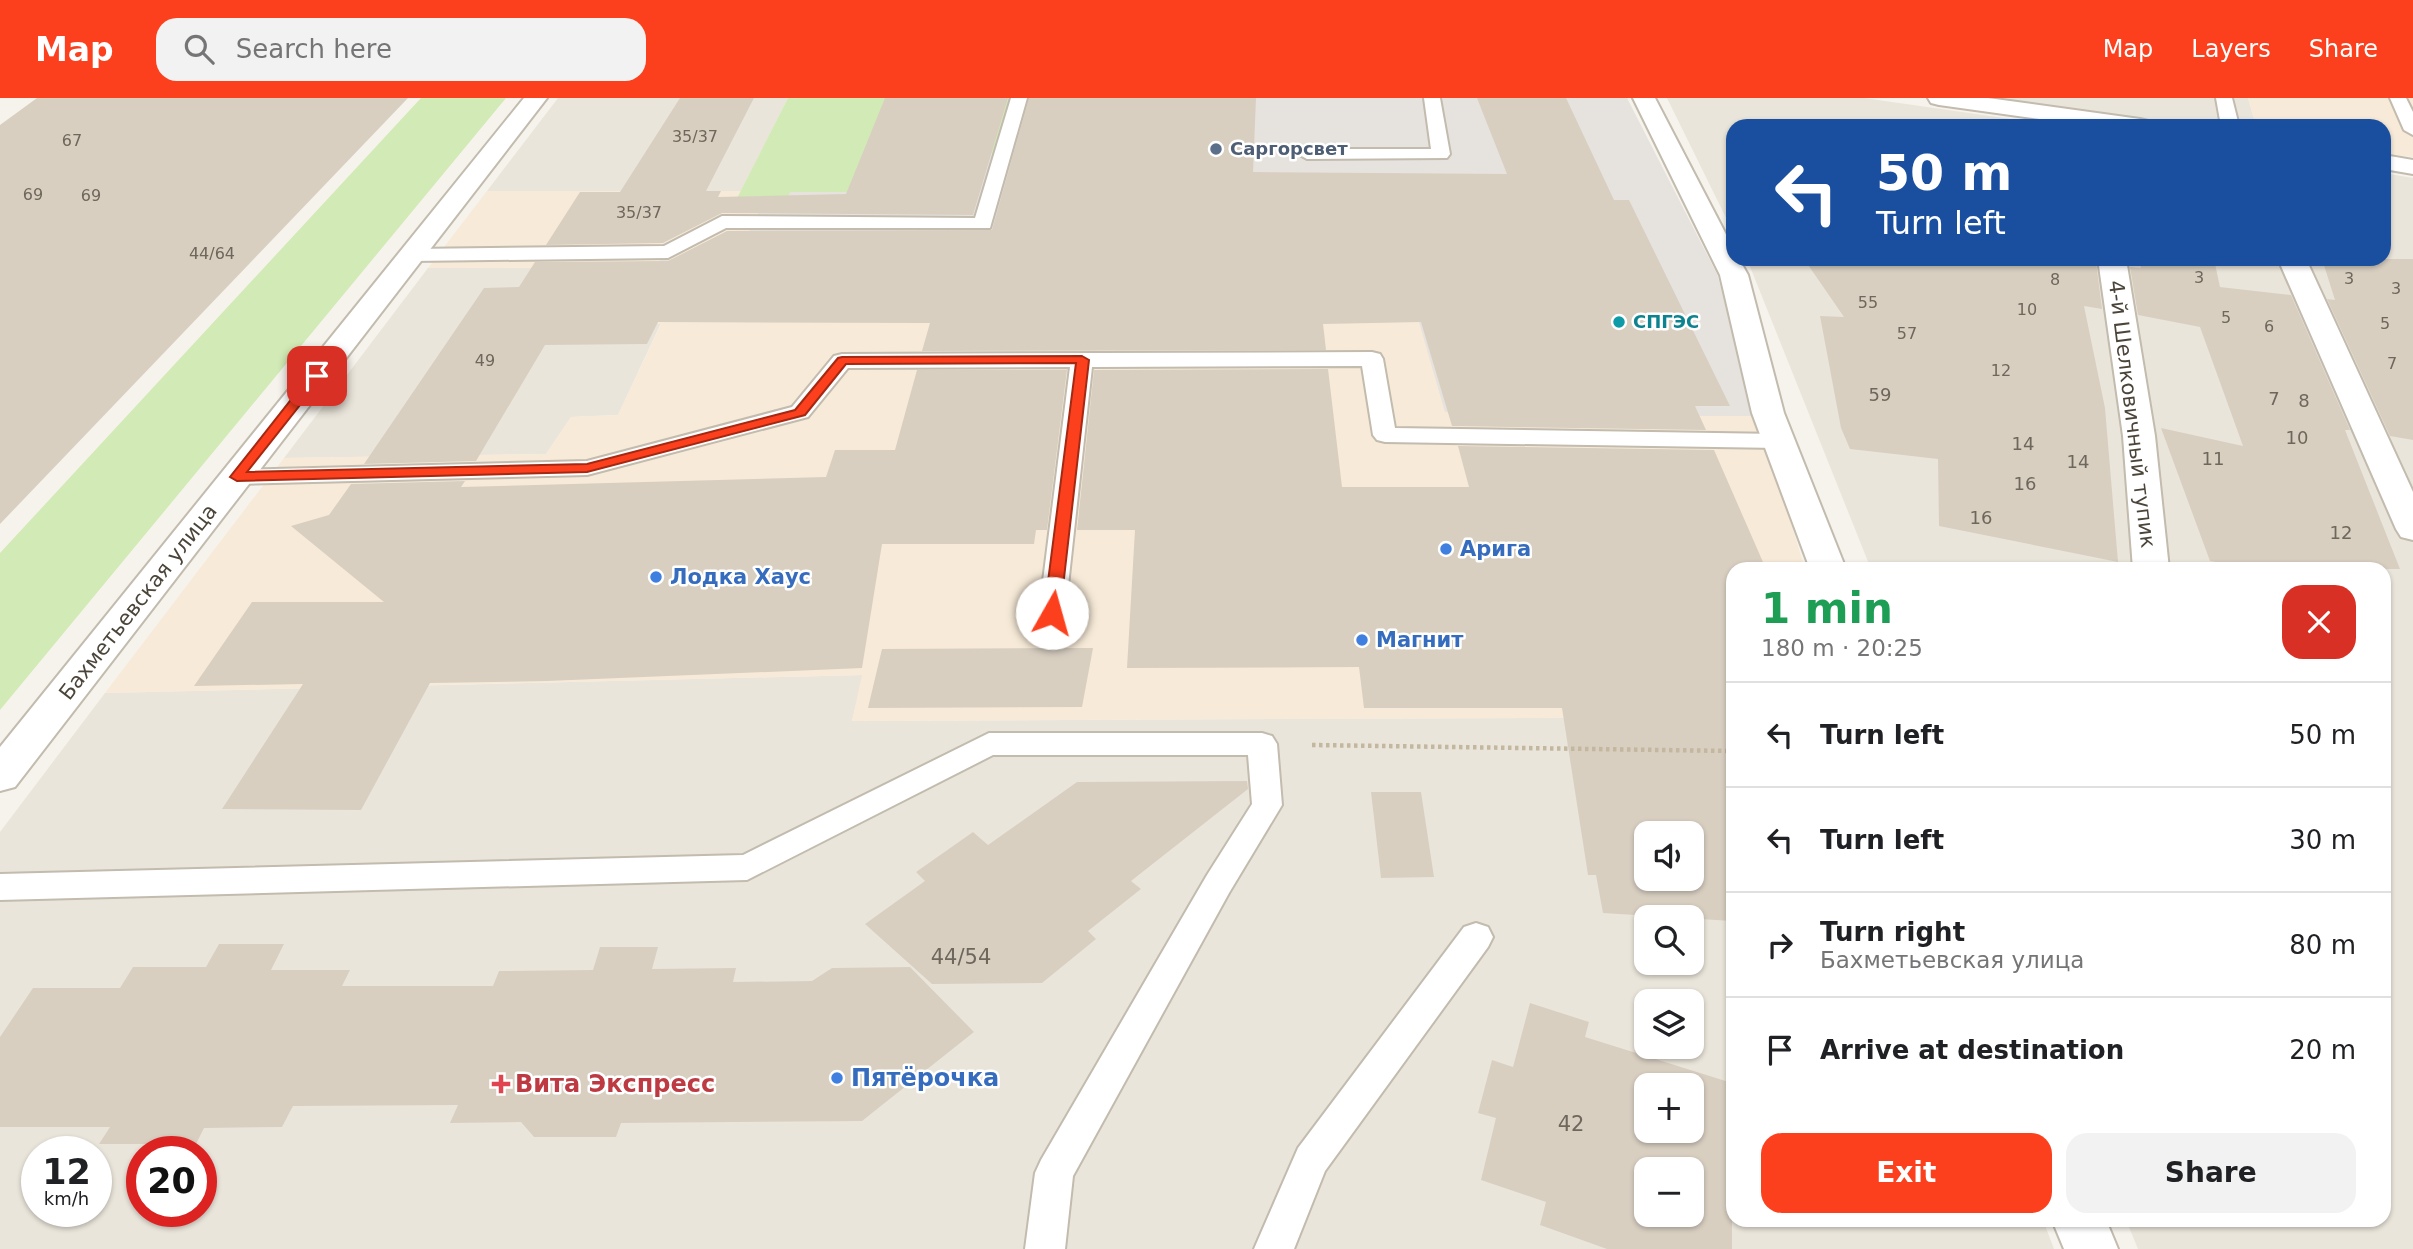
<!DOCTYPE html>
<meta charset="utf-8">
<style>
:root{--surface:#fff;--page:#f2f2f2;--text:#202124;--muted:#757577;--line:#e0e0e0;--accent:#fc3f1d}
body{margin:0;font-family:"DejaVu Sans",sans-serif;background:var(--page);color:var(--text);height:100vh;display:flex;flex-direction:column;font-size:26px;white-space:nowrap}
*{box-sizing:border-box;margin:0}
p{font-size:23px;color:var(--muted)}
.icon{flex:none;width:38px;height:38px;fill:none;stroke:currentColor;stroke-width:2;stroke-linecap:round;stroke-linejoin:round}
.map{position:relative;flex:1;overflow:hidden}
.side{position:absolute;left:1726px;top:464px;width:665px;height:665px;display:flex;flex-direction:column;background:var(--surface);border-radius:21px;box-shadow:0 2px 5px #0004}
.side>*{flex:none}
.top-card{position:absolute;left:1726px;top:21px;width:665px;height:147px;border-radius:21px;box-shadow:0 2px 5px #0004;background:#1a4fa0;color:#fff;overflow:hidden}
.buttons{position:absolute;left:1634px;top:723px;display:grid;gap:14px}
.buttons a{display:grid;place-items:center;width:70px;height:70px;border-radius:14px;background:var(--surface);box-shadow:0 2px 5px #0004;font-size:35px}
.speed{position:absolute;left:21px;top:1038px;display:flex;gap:14px;font-size:35px;font-weight:700;text-align:center}
.speed>*{display:grid;place-content:center;width:91px;height:91px;border-radius:50%;background:var(--surface);box-shadow:0 2px 5px #0004;line-height:1}
.speed small{font-size:18px;font-weight:400}
.speed .limit{border:10px solid #d22;background:#fff;color:#111}
.pin{position:absolute;display:grid;place-items:center;width:60px;height:60px;color:#fff;margin:-30px;border-radius:14px;box-shadow:0 4px 10px #0006}
.me{position:absolute;width:77px;margin:-38px;rotate:7deg;stroke-linejoin:round;filter:drop-shadow(0 0 5px #0008)}
.turn{display:flex;align-items:center;gap:24px;height:147px;padding:0 35px;font-size:32px}
.turn .icon{width:91px;height:91px;stroke-width:2.5}
.turn b{display:block;font-size:49px;line-height:60px}
.round{display:grid;place-items:center;flex:none;width:74px;height:74px;border-radius:21px;background:var(--page)}
.headline{display:flex;align-items:center;justify-content:space-between;height:119px;padding:0 35px}
h1{font-size:42px;font-weight:800;line-height:52px;color:#1e9e55}
.cta{display:flex;gap:14px;margin-top:auto;padding:14px 35px}
.cta a{flex:1;height:80px;border-radius:21px;background:var(--accent);color:#fff;font-size:28px;font-weight:800;line-height:80px;text-align:center}
.cta a+a{background:var(--page);color:var(--text)}
ul{padding:0;list-style:none}
li{display:flex;align-items:center;gap:21px;height:105px;padding:0 35px;border-top:2px solid var(--line)}
li div{flex:1}
li b{display:block;font-size:26px}
li em{font-style:normal}
header{display:flex;align-items:center;gap:42px;box-sizing:border-box;height:98px;padding:0 35px;background:var(--accent);color:#fff}
header strong{font-size:33px}
nav{display:flex;gap:38px;margin-inline-start:auto;font-size:24px}
.search{width:490px;height:63px;background:var(--page);display:flex;align-items:center;gap:18px;box-sizing:border-box;padding:0 24px;border-radius:21px;color:var(--muted);font-size:26px}
.map>svg:first-child{display:block}
.residential{fill:#eae5da;fill-rule:evenodd}
.commercial{fill:#f7ead8}
.industrial{fill:#e6e2dd}
.green{fill:#d2eab5}
.building{fill:#d8cfc1;fill-rule:evenodd}
.lines{fill:none;stroke-linecap:round;stroke-linejoin:round}
.service-casing{stroke:#c2bbae;stroke-width:4}
.minor-casing{stroke:#c2bbae;stroke-width:4}
.path{stroke:#c4b79f;stroke-width:4.5;stroke-dasharray:3.5 3.5;stroke-linecap:butt}
.service{fill:#fff;fill-rule:evenodd}
.minor{fill:#fff;fill-rule:evenodd}
.route{fill:#fc3f1d;stroke:#a42913;stroke-width:2}
.service-dot{fill:#5c6f8a;stroke:#fff;stroke-width:2.5}
.culture-dot{fill:#0f9aa8;stroke:#fff;stroke-width:2.5}
.shop-dot{fill:#3f7fe0;stroke:#fff;stroke-width:2.5}
.health-dot{fill:#e0444e;stroke:#fff;stroke-width:2.5}
.labels{text-anchor:middle;stroke-width:5;stroke-linejoin:round;paint-order:stroke}
.far-number-label{font-size:16px;fill:#6e675b}
.far-service-label{font-size:18px;font-weight:bold;fill:#4e5e75;stroke:#fff;text-anchor:start}
.far-culture-label{font-size:18px;font-weight:bold;fill:#0d838f;stroke:#fff;text-anchor:start}
.number-label{font-size:18px;fill:#6e675b}
.street-label{font-size:21px;fill:#4b4439;stroke:#fff}
.shop-label{font-size:21px;font-weight:bold;fill:#366cbe;stroke:#fff;text-anchor:start}
.near-number-label{font-size:21px;fill:#6e675b}
.near-shop-label{font-size:24px;font-weight:bold;fill:#366cbe;stroke:#fff;text-anchor:start}
.near-health-label{font-size:24px;font-weight:bold;fill:#be3a42;stroke:#fff;text-anchor:start}
</style>
<header>
<strong>Map</strong>
<div class="search"><svg class="icon" aria-label="search" viewBox="0 0 24 24"><circle cx="10" cy="10" r="6"/><path d="M15 15l6 6"/></svg>Search here</div>
<nav><a>Map</a><a>Layers</a><a>Share</a></nav>
</header>
<div class="map">
<svg width="2413" height="1151" viewBox="0 0 2413 1151">
<rect width="100%" height="100%" fill="#f6f3ec"/>
<!-- residential -->
<path class="residential" d="M558,0h230l-47,93h-254z
M1667,0h197l197,28h-329v104z
M1995,0h253l8,28h-59z
M2384,75l29,5v1071h-275l-12,-29h258v-651h-513l-124,-310h637z
M656,169l-31,56h36l-43,92 -47,2 -25,37 -262,4 144,-190z
M863,577l-11,46 880,-4v503h311l11,29h-2054v-417l105,-139zM1647,735h45v45h-45zM1647,819h45v45h-45zM1647,903h45v45h-45zM1647,987h45v45h-45zM37,1054h59v59h-59zM142,1054h59v59h-59zM1647,1071h45v45h-45z"/>
<!-- commercial -->
<path class="commercial" d="M2248,0h165v59l-29,-4v-27h-128z
M487,93h254l-11,21h29l-12,23 -91,32 -228,1z
M1409,186l161,132h188l47,153h-73v148l-880,4 10,-46 -757,18 179,-235 262,-4 25,-37 47,-2 43,-91 -37,-1z"/>
<!-- industrial -->
<path class="industrial" d="M1015,0h612l90,176 41,142h-188l-125,-4 -37,-128 -760,-1 12,-23 47,-2 40,-23 12,-23 30,-20h112z"/>
<!-- green -->
<path class="green" d="M421,0h85l-506,612v-157z
M788,0h227l-18,55h-36l-60,39h-111l-9,20h-51z"/>
<!-- building -->
<path class="building" d="M37,0h371l-408,426v-399z
M680,0h74l-48,93h15l-3,6 128,-3 39,-96h123l-35,117 -251,-2 -59,30 -117,2 34,-53h40z
M1029,0h227l-3,74 254,2 -30,-76h89l48,102h15l101,206h-35l11,24 -254,-4 -31,-104 -98,2 3,26 -404,1 8,-28 -272,-1 -11,22 -102,1 -69,116 -112,3 120,-176 35,-1 16,-25 133,-1 59,-30 265,-1z
M1804,161h270l22,3 6,47 -18,-3 21,102 13,154 -179,-36 -1,-67 -88,-10 -9,-21 -21,-112 24,1z
M2139,161h75l6,28 71,8 59,135h-5l55,139h-142l-48,-8 -49,-133 82,18 -43,-119 -62,-12 -8,-48 11,1z
M2322,161h91v181l-23,-4 -63,-137 8,1z
M1328,271l14,118h127l-11,-41 256,4 52,119h-34v352l-129,-8 -7,-38h-8l-26,-167h-198l-5,-41 -232,1 8,-138h-58l17,-160zM1647,735h45v45h-45z
M917,272h150l-20,160h-11l-2,14h-152l-20,124 -315,13 -117,2 -69,127 -139,-1 81,-125 -109,2 58,-84h132l-93,-76 38,-11 22,-31 114,-3 -4,6 365,-10 9,-27h60z
M1093,550l-11,59 -214,1 14,-59z
M1247,683l1,8 -117,92 10,8 -53,42 8,8 -54,44 -110,1 -67,-60 60,-43 -9,-9 57,-40 15,13 89,-63z
M1371,694h50l13,85 -53,1z
M219,846h65l-13,26h79l-8,16h151l6,-15 94,-1 7,-23h58l-6,22 84,-1 -3,14 79,-1 20,-13 78,-1 64,65 -112,89 -241,2 -5,14h-82l-13,-15 -71,1 8,-18 -165,1 -11,21 -78,1 -8,16h-97l11,-17h-110v-90l33,-49h87l13,-21h73z
M1530,905l59,19 -4,15 147,46v166h-125l-67,-24 6,-23 -65,-22 15,-62 -18,-5 14,-53 21,7zM1647,987h45v45h-45zM1647,1071h45v45h-45z"/>
<g class="lines">
<defs>
<path id="service" d="M1011,0h16l-37,130h-264l-58,30 -256,3 -10,-6 10,-6 252,-3 58,-30 253,2z
M1424,0h16l10,56 -3,4 -140,1 -9,-5 9,-5h124z
M2216,0h16l7,28h-18z
M2390,0h16l7,14v23l-9,-5z
M1372,254l8,2 3,5 12,69 384,6 8,2 4,5 -4,5 -8,2 -394,-6 -8,-2 -4,-5 -11,-69 -270,1 -27,246 -4,6 -9,3 -9,-3 -4,-6 31,-246 -222,1 -40,49 -221,58 -350,9 -9,-2 -3,-5 3,-5 9,-2 350,-9 205,-54 42,-51 8,-2z
M989,635h273l10,3 5,8 5,61 -53,88 -156,283 -8,73h-40l10,-76 6,-13 166,-285 45,-71 -4,-49h-255l-246,125 -747,20v-26l743,-19z
M1476,825l12,4 5,10 -5,10 -163,224 -31,78h-40l44,-101 166,-221z"/>
<path id="minor" d="M524,0h23l-532,689 -15,4v-44z
M1633,0h22l77,148v13h7l9,16 36,138 62,156h-36l-58,-156 -32,-138z
M1928,0h60l152,21 8,2 4,5h-62l-151,-21 -8,-2z
M2384,57l29,5v14l-29,-5z
M2098,161h28l29,177 14,133h-36l-10,-133z
M2278,161h28l107,233v48l-12,-3 -5,-8z
M2052,1122h54l12,29h-54z"/>
</defs>
<!-- service casing -->
<use href="#service" class="service-casing"/>
<!-- minor casing -->
<use href="#minor" class="minor-casing"/>
<!-- path -->
<path class="path" d="M1312,647l420,6"/>
<!-- service -->
<use href="#service" class="service"/>
<!-- minor -->
<use href="#minor" class="minor"/>
</g>
<!-- route -->
<path class="route" d="M1082,258l7,4 -29,253 -8,5 -8,-5 32,-250 -230,1 -41,51 -218,57 -350,9 -7,-4 82,-104 5,-1 6,4 -76,96 340,-8 208,-54 43,-52 4,-1z"/>
<!-- markers -->
<circle class="service-dot" cx="1216" cy="51" r="7"/>
<circle class="culture-dot" cx="1619" cy="224" r="7"/>
<g class="shop-dot">
<circle cx="1446" cy="451" r="7"/>
<circle cx="656" cy="479" r="7"/>
<circle cx="1362" cy="542" r="7"/>
<circle cx="837" cy="980" r="7"/>
</g>
<path class="health-dot" d="M497.5 975.5h7v7h7v7h-7v7h-7v-7h-7v-7h7z"/>
<g class="labels">
<!-- far-number labels -->
<g class="far-number-label">
<text x="695" y="44">35/37</text>
<text x="72" y="48">67</text>
<text x="33" y="102">69</text>
<text x="91" y="103">69</text>
<text x="639" y="120">35/37</text>
<text x="212" y="161">44/64</text>
<text x="2199" y="185">3</text>
<text x="2349" y="186">3</text>
<text x="2055" y="187">8</text>
<text x="2396" y="196">3</text>
<text x="1868" y="210">55</text>
<text x="2027" y="217">10</text>
<text x="2226" y="225">5</text>
<text x="2385" y="231">5</text>
<text x="2269" y="234">6</text>
<text x="1907" y="241">57</text>
<text x="485" y="268">49</text>
<text x="2392" y="271">7</text>
<text x="2001" y="278">12</text>
</g>
<!-- far-service labels -->
<g class="far-service-label">
<text x="1230" y="57">Саргорсвет</text>
</g>
<!-- far-culture labels -->
<g class="far-culture-label">
<text x="1633" y="230">СПГЭС</text>
</g>
<!-- number labels -->
<g class="number-label">
<text x="1880" y="303">59</text>
<text x="2274" y="307">7</text>
<text x="2304" y="309">8</text>
<text x="2297" y="346">10</text>
<text x="2023" y="352">14</text>
<text x="2213" y="367">11</text>
<text x="2078" y="370">14</text>
<text x="2025" y="392">16</text>
<text x="1981" y="426">16</text>
<text x="2341" y="441">12</text>
</g>
<!-- street labels -->
<g class="street-label">
<text transform="translate(2132 316) rotate(83)" y="7">4-й Шелковичный тупик</text>
<text transform="translate(138 504) rotate(-52)" y="7">Бахметьевская улица</text>
</g>
<!-- shop labels -->
<g class="shop-label">
<text x="1460" y="458">Арига</text>
<text x="670" y="486">Лодка Хаус</text>
<text x="1376" y="549">Магнит</text>
</g>
<!-- near-number labels -->
<g class="near-number-label">
<text x="961" y="866">44/54</text>
<text x="1571" y="1033">42</text>
</g>
<!-- near-shop labels -->
<g class="near-shop-label">
<text x="851" y="988">Пятёрочка</text>
</g>
<!-- near-health labels -->
<g class="near-health-label">
<text x="515" y="994">Вита Экспресс</text>
</g>
</g>
</svg>
<div class="buttons">
<a><svg class="icon" aria-label="sound" viewBox="0 0 24 24"><path d="M4 9h4l5-4v14l-5-4H4zM17 9q2 3 0 6"/></svg></a>
<a><svg class="icon" aria-label="search" viewBox="0 0 24 24"><circle cx="10" cy="10" r="6"/><path d="M15 15l6 6"/></svg></a>
<a><svg class="icon" aria-label="layers" viewBox="0 0 24 24"><path d="M12 4l9 5-9 5-9-5zM3 14l9 5 9-5"/></svg></a>
<a>+</a>
<a>−</a>
</div>
<div class="speed"><div>12<small>km/h</small></div><div class="limit">20</div></div>
<div class="pin" style="left:317px;top:278px;background:#d93025"><svg class="icon" aria-label="arrive" viewBox="0 0 24 24"><path d="M6 21V4h12l-3 4 3 4H6"/></svg></div>
<svg class="me" style="left:1052px;top:515px" viewBox="-20 -20 40 40"><circle r="19" fill="#fff"/><path d="M0-13L10 11 0 6-10 11z" fill="#fc3f1d"/></svg>
<div class="top-card">
<div class="turn"><svg class="icon" aria-label="left" viewBox="0 0 24 24"><path d="M17 20v-9H6M10 6l-5 5 5 5"/></svg><div><b>50 m</b>Turn left</div></div>
</div>
<section class="side">
<div class="headline"><div><h1>1 min</h1><p>180 m · 20:25</p></div><a class="round" style="background:#d93025;color:#fff"><svg class="icon" aria-label="close" viewBox="0 0 24 24"><path d="M6 6l12 12M18 6L6 18"/></svg></a></div>
<ul>
<li><svg class="icon" aria-label="left" viewBox="0 0 24 24"><path d="M17 20v-9H6M10 6l-5 5 5 5"/></svg><div><b>Turn left</b></div><em>50 m</em></li>
<li><svg class="icon" aria-label="left" viewBox="0 0 24 24"><path d="M17 20v-9H6M10 6l-5 5 5 5"/></svg><div><b>Turn left</b></div><em>30 m</em></li>
<li><svg class="icon" aria-label="right" viewBox="0 0 24 24"><path d="M7 20v-9h11M14 6l5 5-5 5"/></svg><div><b>Turn right</b><p>Бахметьевская улица</p></div><em>80 m</em></li>
<li><svg class="icon" aria-label="arrive" viewBox="0 0 24 24"><path d="M6 21V4h12l-3 4 3 4H6"/></svg><div><b>Arrive at destination</b></div><em>20 m</em></li>
</ul>
<div class="cta"><a>Exit</a><a>Share</a></div>
</section>
</div>
